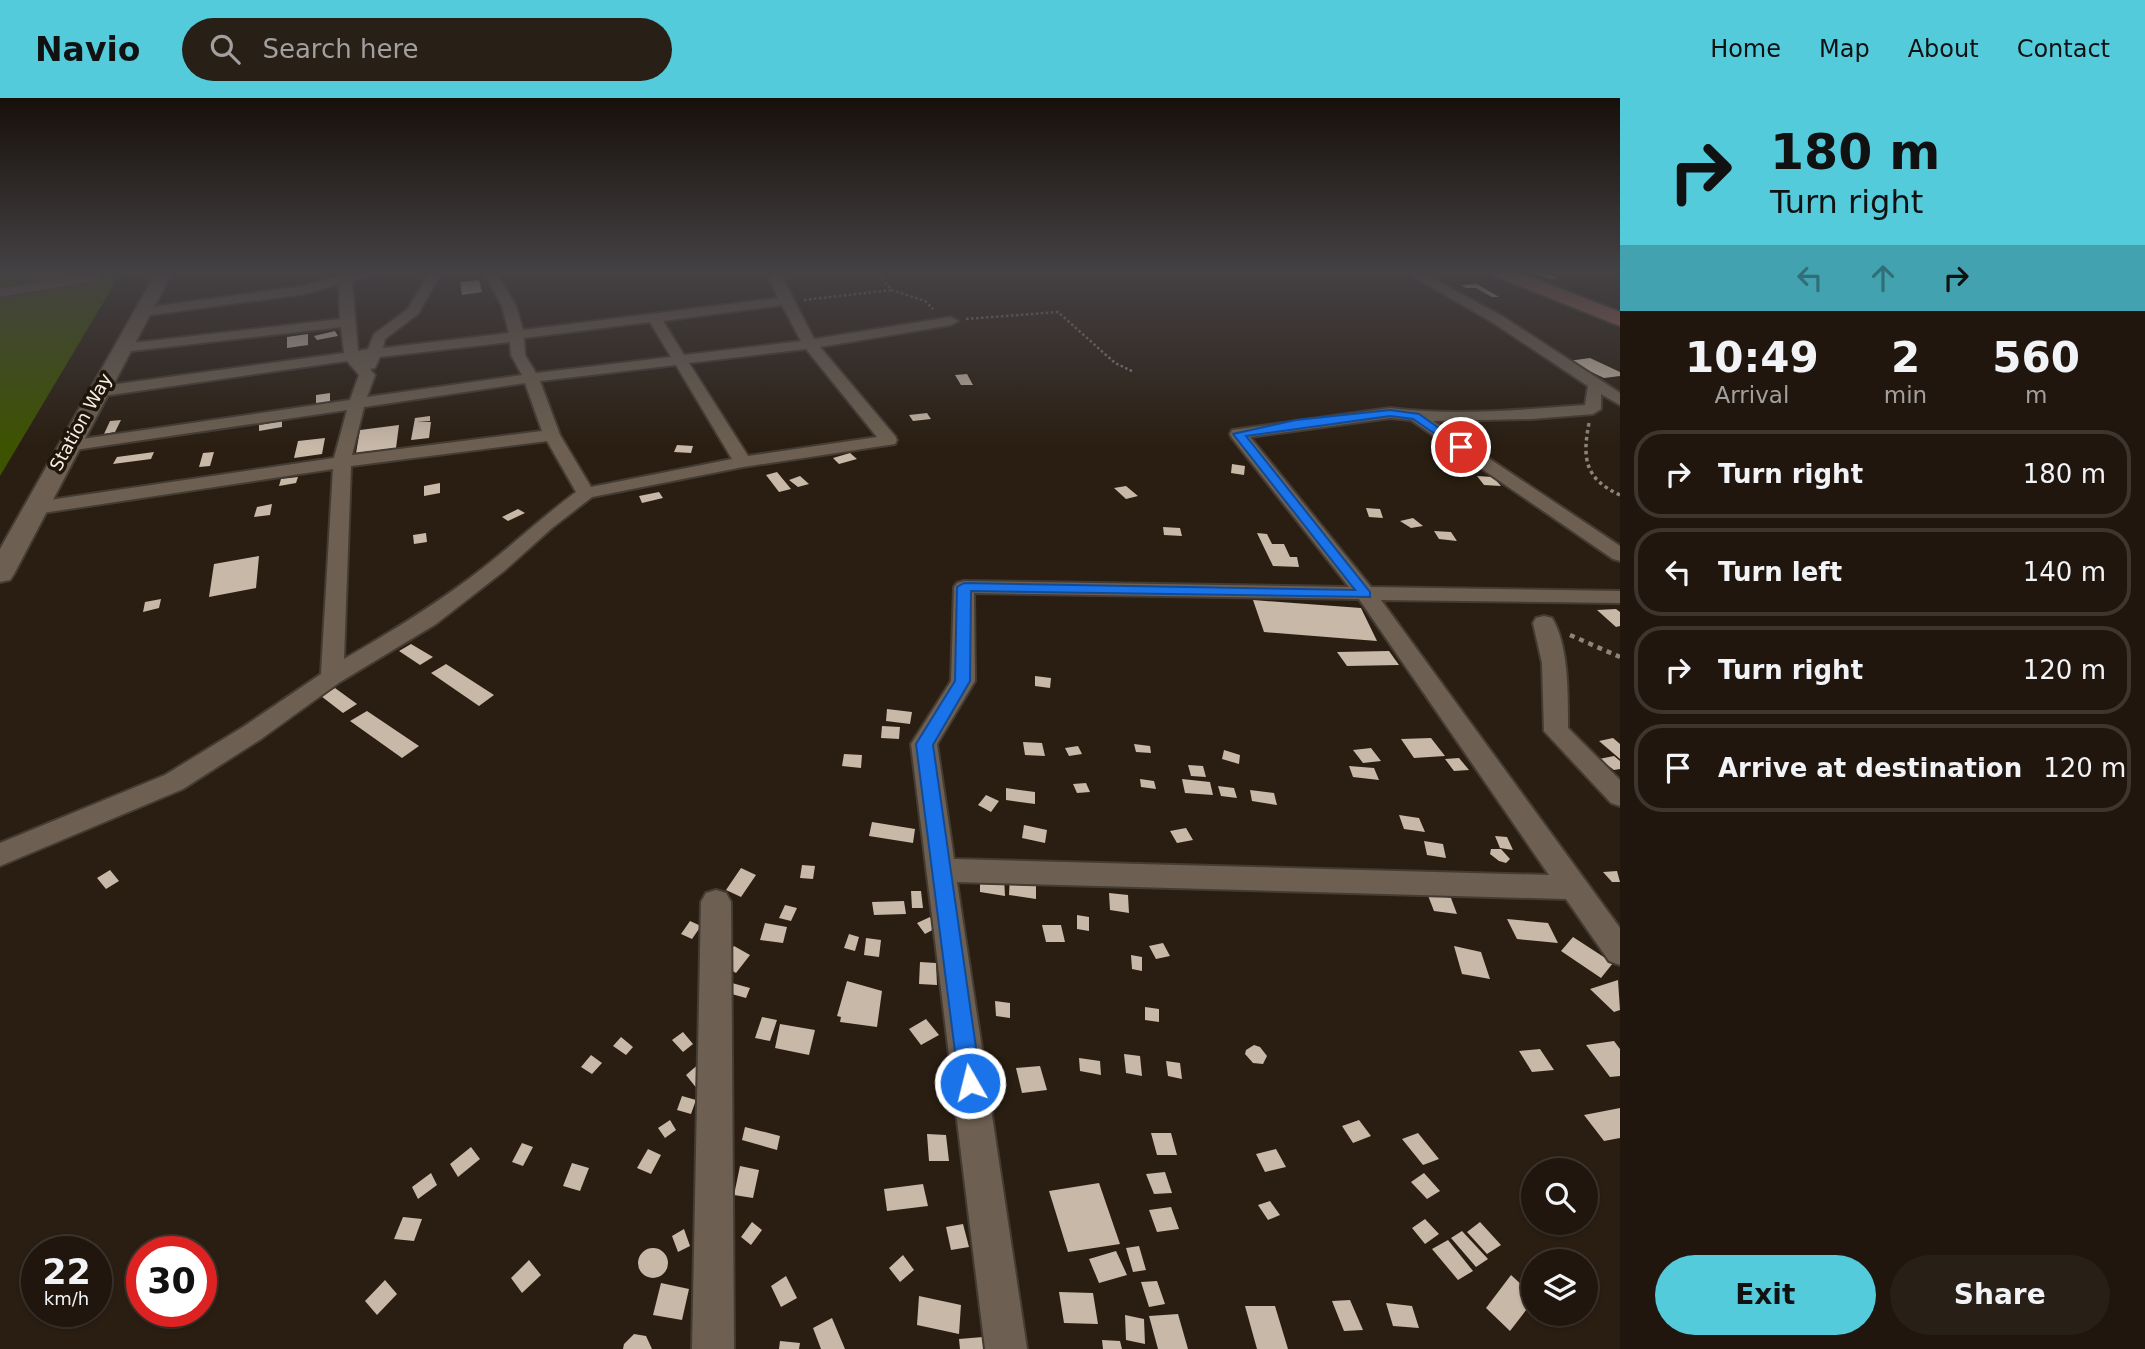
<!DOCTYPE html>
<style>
:root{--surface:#20160e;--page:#281f17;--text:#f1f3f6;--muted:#a29f9e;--line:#3d352e;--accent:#53cbdb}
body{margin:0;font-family:"DejaVu Sans",sans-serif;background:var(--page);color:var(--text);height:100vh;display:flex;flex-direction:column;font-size:26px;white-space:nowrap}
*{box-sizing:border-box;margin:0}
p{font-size:23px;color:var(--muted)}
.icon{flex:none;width:38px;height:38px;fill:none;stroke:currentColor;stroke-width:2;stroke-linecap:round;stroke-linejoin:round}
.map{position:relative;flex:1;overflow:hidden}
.sheet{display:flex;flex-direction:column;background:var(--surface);width:525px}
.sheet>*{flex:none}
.banner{background:#53cbdb;color:#111;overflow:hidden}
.buttons{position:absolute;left:1521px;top:1060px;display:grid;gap:14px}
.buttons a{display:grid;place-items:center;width:77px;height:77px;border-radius:50%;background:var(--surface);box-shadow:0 2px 5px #0004,0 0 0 2px var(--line);font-size:35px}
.speed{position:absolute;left:21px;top:1138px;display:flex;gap:14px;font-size:35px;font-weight:700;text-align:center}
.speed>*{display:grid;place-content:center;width:91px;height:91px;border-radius:50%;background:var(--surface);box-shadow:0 2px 5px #0004,0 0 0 2px var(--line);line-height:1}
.speed small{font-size:18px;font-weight:400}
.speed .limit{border:10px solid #d22;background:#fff;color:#111}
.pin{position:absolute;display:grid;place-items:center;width:60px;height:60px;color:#fff;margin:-30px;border:4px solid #fff;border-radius:50%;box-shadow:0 2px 7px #0007}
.me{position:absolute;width:77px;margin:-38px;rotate:352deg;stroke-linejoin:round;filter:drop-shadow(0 0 5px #0008)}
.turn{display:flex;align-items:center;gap:24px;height:147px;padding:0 35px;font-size:32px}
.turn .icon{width:91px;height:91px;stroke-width:2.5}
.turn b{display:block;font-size:49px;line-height:60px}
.lanes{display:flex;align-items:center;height:66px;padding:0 35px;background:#0003;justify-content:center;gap:35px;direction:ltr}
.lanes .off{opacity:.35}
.eta{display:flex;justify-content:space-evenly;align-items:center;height:119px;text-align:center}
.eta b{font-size:42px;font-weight:600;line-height:49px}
.action{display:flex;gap:14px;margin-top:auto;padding:14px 35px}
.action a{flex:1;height:80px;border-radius:42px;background:var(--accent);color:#111;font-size:28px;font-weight:600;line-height:80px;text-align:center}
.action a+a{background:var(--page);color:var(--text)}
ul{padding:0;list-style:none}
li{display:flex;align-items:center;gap:21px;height:88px;margin:0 14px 10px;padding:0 21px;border:4px solid var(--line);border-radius:28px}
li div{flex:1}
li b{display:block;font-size:26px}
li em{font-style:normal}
header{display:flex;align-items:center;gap:42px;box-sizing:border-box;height:98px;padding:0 35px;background:var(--accent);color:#111}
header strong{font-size:33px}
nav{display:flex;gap:38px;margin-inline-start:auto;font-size:24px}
.search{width:490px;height:63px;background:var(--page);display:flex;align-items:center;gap:18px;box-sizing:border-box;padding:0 24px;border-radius:38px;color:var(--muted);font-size:26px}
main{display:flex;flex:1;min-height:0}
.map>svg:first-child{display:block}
.forest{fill:#3d5300}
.building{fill:#c7b8a8}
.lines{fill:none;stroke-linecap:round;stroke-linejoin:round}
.minor-casing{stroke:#443b33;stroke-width:4}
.secondary-casing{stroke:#443b33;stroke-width:4}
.primary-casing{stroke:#443b33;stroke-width:4}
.path-far2{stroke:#8e847a;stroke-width:2.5;stroke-dasharray:2.5 2.5;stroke-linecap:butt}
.path-far1{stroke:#8e847a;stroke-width:3.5;stroke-dasharray:3.5 3.5;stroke-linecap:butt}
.path{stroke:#8e847a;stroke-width:4.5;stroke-dasharray:5 5;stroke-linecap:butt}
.minor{fill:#6d6052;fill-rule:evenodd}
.secondary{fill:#6d6052;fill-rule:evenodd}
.primary{fill:#9a635b;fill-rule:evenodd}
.route{fill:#1a73e8;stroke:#114b97;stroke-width:2}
.labels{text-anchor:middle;stroke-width:7;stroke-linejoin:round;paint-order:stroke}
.far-street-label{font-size:18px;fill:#f7eee6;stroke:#201509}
</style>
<header>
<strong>Navio</strong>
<div class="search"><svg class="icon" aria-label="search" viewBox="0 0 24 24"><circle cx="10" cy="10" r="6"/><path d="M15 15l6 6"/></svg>Search here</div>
<nav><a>Home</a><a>Map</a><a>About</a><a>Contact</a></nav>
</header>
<main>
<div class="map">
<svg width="1620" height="1251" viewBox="0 0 1620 1251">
<rect width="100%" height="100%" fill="#2a1e12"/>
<!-- forest -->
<path class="forest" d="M0,173h122l-122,205z"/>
<!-- building -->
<path class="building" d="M1553,173l6,2 -10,1 10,4 -9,1 -18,-6z
M479,182l3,12 -20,3 -2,-13z
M1477,186l22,13h-7l-16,-9h-10l-5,-3z
M335,233l3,5 -21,4 -3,-4z
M308,236v11l-21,3v-11z
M1590,260l30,14v4l-16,2 -36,-17z
M967,276l6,11h-12l-6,-10z
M330,295v9l-14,2v-9z
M927,315l4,6 -18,2 -4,-6z
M430,318v5l-13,1h14l-2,16 -18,2 4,-22z
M121,322l-6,12 -11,2 6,-13z
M282,323v6l-23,4v-6z
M399,327l-3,23 -40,5 4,-23z
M325,340l-3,16 -28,4 4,-17z
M677,347l16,1 -2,7 -17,-1z
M154,354l-3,7 -38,5 4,-7z
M214,354l-4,14 -11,1 4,-14z
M850,355l7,6 -18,5 -6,-6z
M1232,366l13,2 -1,9 -13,-2z
M777,374l14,17 -12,3 -13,-17z
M800,378l9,8 -11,3 -9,-7z
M1477,378l16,1 8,9 -17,-1z
M298,379l-2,6 -17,3 2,-7z
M440,385v10l-16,3v-10z
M1126,388l12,10 -12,3 -12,-11z
M659,394l4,6 -21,5 -3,-7z
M272,406l-2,11 -16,2 3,-10z
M1366,410l14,1 3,9 -14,-1z
M518,411l7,4 -17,8 -6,-4z
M1413,420l10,8 -12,2 -11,-7z
M1163,429l17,1 2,8 -18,-1z
M1434,433l17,1 6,9 -18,-2z
M426,435l1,9 -13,2 -1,-9z
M1257,435l10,1 5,10h12l6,13h7l2,10 -26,-1z
M259,458l-3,32 -47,9 5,-33z
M161,501l-2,9 -16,4 2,-10z
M1253,502l108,8 16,33 -113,-9z
M1616,511l4,3v14l-4,1 -19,-17z
M411,546l22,13 -13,8 -21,-14z
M1389,553l10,14 -52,1 -10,-14z
M446,566l48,31 -15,11 -48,-33z
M1035,578l16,2 -1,10 -15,-2z
M335,590l22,16 -14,9 -22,-17z
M887,611l25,3 -2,12 -24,-3z
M367,613l52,35 -17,12 -52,-37z
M882,628l18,1 -1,12 -18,-1z
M1431,640l14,18 -31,2 -13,-19z
M1613,640l7,6v15l-21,-18z
M1023,644l19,1 3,13 -20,-1z
M1134,646l16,2 1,7 -15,-1z
M1078,648l4,8 -13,2 -4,-8z
M1371,650l10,13 -18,2 -10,-13z
M1224,652l16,5 -1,9 -17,-5z
M844,656l18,1 -1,13 -19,-2z
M1614,658l6,5v8l-6,1 -15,-11z
M1459,660l10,12 -15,1 -9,-12z
M1188,667l15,1 3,11 -15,-1z
M1349,668l25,2 5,12 -26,-3z
M1140,681l14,2 2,8 -15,-2z
M1182,681l28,3 3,13 -28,-2z
M1086,685l4,9 -13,1 -4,-9z
M1218,688l16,2 3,10 -16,-2z
M1006,690l29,4v12l-29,-4z
M1250,692l24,3 3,12 -25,-4z
M986,697l13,6 -8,11 -13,-7z
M1399,717l20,3 6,14 -21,-3z
M872,724l43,7 -2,14 -44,-7z
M1024,727l23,5 -2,13 -23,-5z
M1186,730l7,12 -16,3 -7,-12z
M1495,738l12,1 6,13 -13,-2z
M1424,743l19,3 3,14 -19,-3z
M1491,751h10l9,10 -4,4 -7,-2 -9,-7z
M802,767l13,1 -2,13 -13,-1z
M741,770l15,7 -15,22 -15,-7z
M110,772l9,11 -13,8 -9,-11z
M1617,773l3,11h-8l-9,-10z
M980,776l24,3 1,19 -25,-4z
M1010,776l26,4v21l-27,-4z
M911,793h10l2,17h-11z
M1109,795l19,2 1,18 -19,-3z
M1427,795l24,5 6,16 -23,-3z
M904,803l2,13 -32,1 -2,-13z
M785,807l12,3 -6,13 -12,-3z
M1077,817l12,2v14l-12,-2z
M930,819l8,10 -13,7 -8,-11z
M1507,821l41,4 10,20 -41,-4z
M690,823l11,5 -9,13 -11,-5z
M765,825l22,4 -4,16 -23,-3z
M1042,827h19l4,17h-19z
M849,836l10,3 -4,14 -11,-3z
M1573,839l40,26 -12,15 -40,-27z
M866,840l15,2 -2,17 -15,-2z
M1163,845l7,13 -14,3 -7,-13z
M734,848l16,9 -14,18 -17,-10z
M1454,848l27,6 9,27 -28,-5z
M1131,857l11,2v14l-10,-2z
M920,864l16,1 1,22 -18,-1z
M1618,882l2,30 -6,2 -24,-23z
M847,883l35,10 -5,36 -37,-5 1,-5 -4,-1z
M732,885l18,5 -4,10 -18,-5z
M995,903l15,2v15l-14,-2z
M1145,909l14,2v13l-14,-2z
M762,919l15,3 -7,21 -15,-3z
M926,921l13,16 -18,10 -12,-16z
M780,926l35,6 -6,25 -34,-7z
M683,934l10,12 -10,8 -11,-12z
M621,939l12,10 -7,8 -13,-9z
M1614,943l6,8v27l-10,1 -24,-32z
M1254,947l6,2 7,9 -4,8 -10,-1 -8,-9 1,-4z
M1540,951l14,21 -22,2 -13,-21z
M1124,956l16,2 2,20 -16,-3z
M591,957l11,8 -10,11 -11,-7z
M1079,960l21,3 1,14 -21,-4z
M1166,963l14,2 2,16 -14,-3z
M701,964l-3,28 -12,-15z
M1040,968l7,24 -25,3 -6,-25z
M682,998l14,4 -5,14 -14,-4z
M1620,1010v30l-16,3 -20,-26z
M670,1022l6,10 -11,8 -7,-10z
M1359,1022l12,16 -18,7 -11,-17z
M745,1029l35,9 -3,14 -35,-10z
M1151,1035h20l6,22h-20z
M1418,1035l21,26 -16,6 -21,-26z
M927,1036l19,1 3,26h-20z
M522,1045l11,4 -10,19 -11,-4z
M471,1049l9,12 -22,18 -8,-13z
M648,1051l13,6 -10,19 -14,-6z
M1276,1051l10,18 -21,5 -9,-18z
M572,1065l17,5 -9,23 -17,-5z
M740,1068l19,4 -6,28 -19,-3z
M1165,1074l7,21 -18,1 -8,-20z
M431,1075l6,12 -19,14 -6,-12z
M1424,1075l16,18 -13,8 -16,-17z
M1099,1085l21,61 -52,8 -19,-61z
M923,1086l5,22 -41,5 -3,-22z
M1270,1103l10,14 -12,5 -10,-15z
M1171,1109l8,22 -22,3 -8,-22z
M403,1119l19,2 -8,22 -20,-2z
M1425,1121l14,15 -14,10 -13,-16z
M752,1124l10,8 -11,15 -10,-8z
M1480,1124l21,23 -14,9 -20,-22z
M963,1126l6,23 -18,3 -5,-23z
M684,1131l6,17 -12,6 -6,-16z
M1462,1133l26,28 -12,8 -25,-29z
M1448,1142l25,31 -15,9 -26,-31z
M1139,1148l7,24 -13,2 -7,-24z
M638 1165a15 15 0 1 1 30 0a15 15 0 1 1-30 0Z
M1116,1153l11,24 -28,8 -10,-24z
M903,1157l11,15 -14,12 -11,-14z
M529,1162l12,15 -19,18 -11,-15z
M1511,1177l22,20v6l-23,30 -24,-23z
M786,1178l11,22 -16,9 -10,-21z
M385,1182l12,14 -20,21 -12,-14z
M1157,1183l8,23 -16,3 -8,-25z
M661,1185l28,6 -7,31 -29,-5z
M1059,1194l34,1 5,31 -34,-1z
M919,1198l42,9 -2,29 -42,-9z
M1350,1202l13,30 -19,1 -12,-30z
M1386,1205l26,3 7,22 -26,-2z
M1245,1208h30l13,43h-31z
M1178,1216l10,35h-30l-9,-33z
M1125,1217l19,4 1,25 -19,-4z
M832,1220l13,31h-24l-8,-21z
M634,1236l12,2 6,13h-29l1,-5z
M983,1239l2,12h-25l-1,-10z
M1102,1242l18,1 2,8h-19z
M780,1243l20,2 -1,6h-20z"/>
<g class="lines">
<defs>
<path id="minor" d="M93,173h12l-6,9 -4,1 -95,16v-8l91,-15z
M339,173h12v3l30,-3 -29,10 6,70 10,-2 6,-15 34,-25 22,-38h12l-24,43 -33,25 -2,9 126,-15 -7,-27 -19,-35h12l21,35 7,24 255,-32 -11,-27h12l35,68 137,-22 7,4 -7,4 -131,22 75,89 2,4 -2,4 -152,23 -151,30 -40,31 -48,43 -68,53 -96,58 -79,57 -78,50 -183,77v-23l165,-68 78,-48 78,-53 12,-205 -297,45 -9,-6 9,-6 298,-44 13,-48 -279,41 -8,-5 8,-5 282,-41 9,-25 -12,-14 -251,36 -8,-5 8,-5 248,-34 -3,-26 -218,25 -7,-4 7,-4 217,-25 -1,-35 -35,10 -160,22 -7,-4 7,-4 159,-22 36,-9zM782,207l19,36 -117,14 -21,-34zM650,224l21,35 -135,16 -11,-18 -1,-17zM510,244l1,13 11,20 -155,22 8,-22 -5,-6 5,-1 5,-11zM806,251l71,88 -129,19 -59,-93zM676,267l56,94 -141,28 -31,-52 -20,-54zM525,285l17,48 -190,24 12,-48zM547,343l29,51c-30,22 -58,48 -88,72 -45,36 -94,66 -144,95l7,-193z
M1404,173h14l84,45 118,77v12l-19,-11v15l-8,5 -61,5 -99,2 187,125v15l-7,-2 -202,-139 -21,-2 -140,19 121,150 249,4v12l-239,-3 239,328v37l-11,-4 -43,-62 -609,-17 70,467h-42l-74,-605 40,-63 3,-94 3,-4 7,-2 385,6 -117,-149 -2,-4 2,-4 158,-22c64,8 131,2 195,-3l3,-19 -96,-64zM974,495l385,6 190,276 -595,-16 -17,-115 38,-63z
M1544,518l8,2c17,27 16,79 16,110l52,52v26l-9,-3 -67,-72 -2,-68 -9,-40 3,-5z
M716,792l10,3 5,9 3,447h-42l9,-447 5,-9z"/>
<path id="secondary" d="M157,173h16l-159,303 -4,6 -10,2v-33z"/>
<path id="primary" d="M1489,173h26l105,41v14l-128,-51z"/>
</defs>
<!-- minor casing -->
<use href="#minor" class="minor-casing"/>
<!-- secondary casing -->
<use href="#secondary" class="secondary-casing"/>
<!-- primary casing -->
<use href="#primary" class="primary-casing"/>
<!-- path-far2 -->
<path class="path-far2" d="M875,173l17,19 33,11 8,8
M804,202l88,-10
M966,221l92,-7 57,51 19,9"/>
<!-- path-far1 -->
<path class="path-far1" d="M1589,325c-7,36 -4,56 31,72"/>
<!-- path -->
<path class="path" d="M1570,537l50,22"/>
<!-- minor -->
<use href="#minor" class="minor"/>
<!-- secondary -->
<use href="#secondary" class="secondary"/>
<!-- primary -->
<use href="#primary" class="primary"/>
</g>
<!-- sky -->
<linearGradient id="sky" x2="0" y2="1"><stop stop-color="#17100a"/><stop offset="0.5" stop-color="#444144"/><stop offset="1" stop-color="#444144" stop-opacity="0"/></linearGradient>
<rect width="1620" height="348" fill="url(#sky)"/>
<!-- route -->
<path class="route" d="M1390,312l29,4 47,33 -9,2 -44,-30 -23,-3 -144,20 124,156v5l-399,-6 -1,90 -37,64 48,338 -3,8 -8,3 -8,-3 -3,-8 -43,-339 39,-63 2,-94 7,-4 391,7 -122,-156 63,-14z"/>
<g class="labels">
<!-- far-street labels -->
<g class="far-street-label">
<text transform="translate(81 324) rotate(-61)" y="6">Station Way</text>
</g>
</g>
</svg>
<div class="buttons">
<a><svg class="icon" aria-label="search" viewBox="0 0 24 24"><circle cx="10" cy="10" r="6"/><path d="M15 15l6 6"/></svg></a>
<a><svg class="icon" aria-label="layers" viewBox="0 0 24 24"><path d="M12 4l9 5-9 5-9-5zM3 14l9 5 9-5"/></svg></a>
</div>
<div class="speed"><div>22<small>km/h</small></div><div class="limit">30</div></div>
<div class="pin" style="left:1461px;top:349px;background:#d93025"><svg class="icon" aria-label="arrive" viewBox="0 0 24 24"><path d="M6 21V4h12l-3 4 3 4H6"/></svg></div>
<svg class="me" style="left:970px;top:985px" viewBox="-20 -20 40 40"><circle r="17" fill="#1a73e8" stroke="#fff" stroke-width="3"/><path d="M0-11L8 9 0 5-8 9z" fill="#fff"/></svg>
</div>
<section class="sheet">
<div class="banner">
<div class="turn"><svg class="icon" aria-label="right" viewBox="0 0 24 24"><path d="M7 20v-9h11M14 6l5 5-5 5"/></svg><div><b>180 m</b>Turn right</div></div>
<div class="lanes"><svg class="icon off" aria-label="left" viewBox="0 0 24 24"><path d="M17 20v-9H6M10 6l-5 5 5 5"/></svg><svg class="icon off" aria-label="ahead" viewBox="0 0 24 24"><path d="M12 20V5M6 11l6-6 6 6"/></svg><svg class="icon" aria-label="right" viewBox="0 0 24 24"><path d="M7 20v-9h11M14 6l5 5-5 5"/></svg></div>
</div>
<div class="eta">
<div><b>10:49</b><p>Arrival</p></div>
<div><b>2</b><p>min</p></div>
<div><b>560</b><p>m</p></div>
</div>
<ul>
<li><svg class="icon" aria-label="right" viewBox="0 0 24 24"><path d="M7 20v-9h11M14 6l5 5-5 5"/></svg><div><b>Turn right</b></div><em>180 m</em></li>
<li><svg class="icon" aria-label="left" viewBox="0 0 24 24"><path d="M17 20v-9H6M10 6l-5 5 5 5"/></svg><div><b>Turn left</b></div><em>140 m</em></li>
<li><svg class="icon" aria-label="right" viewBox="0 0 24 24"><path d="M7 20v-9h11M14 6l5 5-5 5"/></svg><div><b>Turn right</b></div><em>120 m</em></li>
<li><svg class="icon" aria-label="arrive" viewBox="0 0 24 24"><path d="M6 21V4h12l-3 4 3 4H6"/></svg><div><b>Arrive at destination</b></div><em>120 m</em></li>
</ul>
<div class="action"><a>Exit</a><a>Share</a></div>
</section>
</main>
